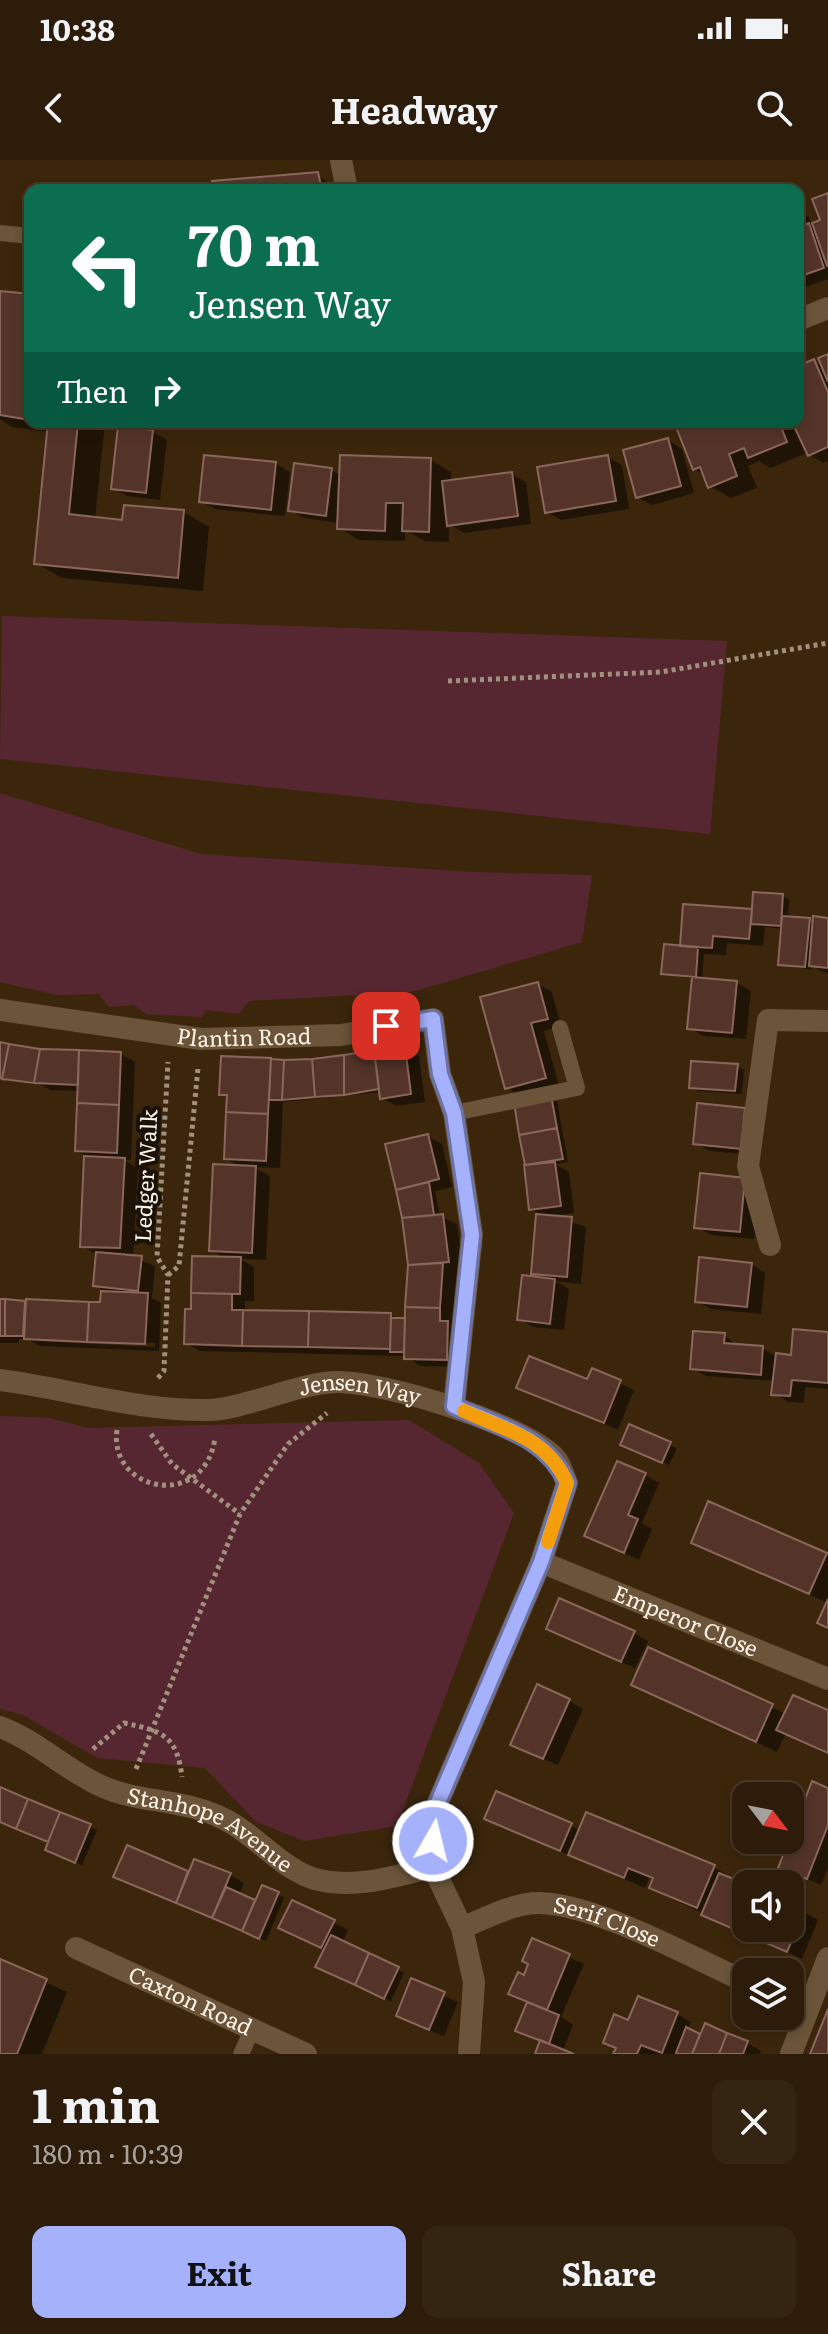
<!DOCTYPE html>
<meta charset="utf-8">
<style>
:root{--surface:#2c1c09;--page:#342512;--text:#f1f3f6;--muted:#a6a19c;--line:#483a2a;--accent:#a6b1fc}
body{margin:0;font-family:Literata,serif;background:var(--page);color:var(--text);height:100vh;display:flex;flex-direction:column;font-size:30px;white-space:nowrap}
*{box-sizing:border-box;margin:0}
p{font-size:26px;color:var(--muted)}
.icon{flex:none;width:44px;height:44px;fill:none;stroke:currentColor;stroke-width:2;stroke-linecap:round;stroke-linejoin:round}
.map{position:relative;height:1894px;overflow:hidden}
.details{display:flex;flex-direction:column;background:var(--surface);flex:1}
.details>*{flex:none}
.guide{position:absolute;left:24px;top:24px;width:780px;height:244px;border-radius:16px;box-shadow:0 4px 12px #0003,0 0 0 2px var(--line);background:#0b6e4f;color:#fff;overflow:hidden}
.needle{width:52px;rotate:122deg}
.fabs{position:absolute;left:732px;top:1622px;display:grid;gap:16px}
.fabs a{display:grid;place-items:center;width:72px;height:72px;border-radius:16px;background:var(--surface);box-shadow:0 4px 12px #0003,0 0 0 2px var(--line);font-size:40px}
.pin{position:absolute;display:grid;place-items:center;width:68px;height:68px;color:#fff;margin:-34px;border-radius:16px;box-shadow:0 4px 12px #0006}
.me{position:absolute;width:88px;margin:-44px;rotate:8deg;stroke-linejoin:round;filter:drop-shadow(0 0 6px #0008)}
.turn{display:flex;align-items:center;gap:28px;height:168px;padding:0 32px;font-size:36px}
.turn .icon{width:104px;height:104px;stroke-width:2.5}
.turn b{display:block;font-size:56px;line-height:68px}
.then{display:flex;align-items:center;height:76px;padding:0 32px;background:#0003;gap:16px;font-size:30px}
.round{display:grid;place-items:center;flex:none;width:84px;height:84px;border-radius:16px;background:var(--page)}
.overview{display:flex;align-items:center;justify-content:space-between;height:136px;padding:0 32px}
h1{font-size:48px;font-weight:700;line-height:60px}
.button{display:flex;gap:16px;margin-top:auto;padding:16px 32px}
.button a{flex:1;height:92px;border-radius:16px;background:var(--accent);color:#111;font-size:32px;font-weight:700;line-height:92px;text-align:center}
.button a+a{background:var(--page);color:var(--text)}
.status{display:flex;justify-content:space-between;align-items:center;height:56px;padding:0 40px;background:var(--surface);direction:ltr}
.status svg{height:22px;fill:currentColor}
header{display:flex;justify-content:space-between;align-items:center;height:104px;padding:0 32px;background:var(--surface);font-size:36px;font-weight:700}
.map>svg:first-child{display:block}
.green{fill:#572731}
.shadow{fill:#0007;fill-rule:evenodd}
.building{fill:#543429;stroke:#8b675b;stroke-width:2}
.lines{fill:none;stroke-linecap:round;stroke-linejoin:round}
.path{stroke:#a0907d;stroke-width:5;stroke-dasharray:4 4;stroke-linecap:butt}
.service{stroke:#6b5439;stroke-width:16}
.minor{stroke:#6b5439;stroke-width:22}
.route-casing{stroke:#6c73a4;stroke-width:20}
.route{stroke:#a6b1fc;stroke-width:14}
.slow{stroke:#f59e0b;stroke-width:14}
.labels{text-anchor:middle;stroke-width:8;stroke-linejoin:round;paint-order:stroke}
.street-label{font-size:22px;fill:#fdf2e6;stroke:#1b1207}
</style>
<div class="status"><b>10:38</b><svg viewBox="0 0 49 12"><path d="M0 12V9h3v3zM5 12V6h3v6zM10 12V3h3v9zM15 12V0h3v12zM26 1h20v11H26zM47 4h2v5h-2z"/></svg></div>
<header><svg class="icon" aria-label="back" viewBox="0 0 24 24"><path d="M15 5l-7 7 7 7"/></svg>Headway<svg class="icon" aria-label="search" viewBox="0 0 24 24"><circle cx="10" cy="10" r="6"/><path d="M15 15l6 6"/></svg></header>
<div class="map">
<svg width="828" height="1894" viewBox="0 0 828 1894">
<rect width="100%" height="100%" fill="#3b260c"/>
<!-- green -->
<path class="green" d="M2,456l725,25 -17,193 -710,-75z
M0,633l201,61 271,18 120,3 -10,67 -163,48 -56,12 -8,-7 -106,6 -10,13 -33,-4 -4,7 -56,-3 -12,-9 -25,2 -10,-13 -42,1 -57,-13z
M0,1256l51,2 37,10 321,-8 70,43 35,50 -117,313 -93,15 -49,-20 -50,-53 -108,-10 -74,-43 -23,-6z"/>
<!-- shadow -->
<path class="shadow" d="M317,15l22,15h-124z
M828,36v83l-26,9 -4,-2v-75l11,6 3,8 10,-3z
M0,133l30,3v126h75l-10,97 29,3 60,-10 25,15 -6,64 -141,-13 -26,-15 13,-131 -37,-5 -12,-8z
M828,196v105l-5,2 -16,-10 -37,15 -11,-7 -11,5 9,22 -26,10 -21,-12 -4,-11 -12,-6 -18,-47h122v-53l16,-7 10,6z
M153,272l14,8 -7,60 -33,-4 -14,-8z
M668,280l14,9 12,44 -42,12 -14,-8z
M607,297l15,8 7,44 -68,11 -14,-8z
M431,300l20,12v10l60,-8 15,8 5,42 -67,9 -15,-9v18l-24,-1 -20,-11v11l-46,-1 -20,-12v-5l-35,-5 -14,-8 41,-40 10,5z
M275,303l15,9 -5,44 -70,-7 -14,-8z
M783,736l6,4 -1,18 27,5 13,-3v54l-16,-8v4l-32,-6 3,-35 -18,-2 -2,19 -36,-3 -1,12 -22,-1 -2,26 35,3 14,8 -5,48 -43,-3 -14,-9 4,-48 -30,-6 18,-25z
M538,824l14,8 9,34 -17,5 15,55 -38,10 -14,-8z
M0,883l39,8 82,3 14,8 -4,98h-8l15,8 -5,89 22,9 -3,32 9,5 -2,48 -119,-5 -13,-7h-8v4h-19v-42l102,3 1,-14 -8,-5 1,-31 -14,-8 4,-90 -9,-6 3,-59 -30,-1 -10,-6 -40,-5zM38,1177l117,6v4l-117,-6z
M404,888l15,8 6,46 -29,4 -14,-8 -1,-6 -98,10 -3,66 -27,-1 17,9 -4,84 -26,-1 14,8v34h-9v11l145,3 18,7 2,-57 -6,-47 -17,-72 41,-10 14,8 10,43 -17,4 5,25 17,8 6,45 -6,1 -3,56 7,41 -41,-1 -14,-10 -206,-5 -14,-8 7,-32 1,-53 32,1 -15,-9 31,-82 -16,-10 3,-60 -8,-4 49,-34 42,1z
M737,906l7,4 -2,24 -44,-3 -6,-4z
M550,937l7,4 11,61 -13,2 14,8 5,41 -19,3 31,11 -5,57 -26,-3 14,8 -5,41 -31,-3 -14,-9 27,-38 -13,-7 12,-56 -14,-8 -15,-105z
M699,945l56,50 -45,-4 -15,-8z
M702,1016l57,12 -5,51 -43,-4 -14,-8z
M751,1104l14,9 -4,41 -50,-5 -14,-8z
M828,1174v55l-23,-2 -1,16 -16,-1 -15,-9 2,-12 -69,-5 -14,-8 32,-33 14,11 24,2 15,9h16z
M593,1211l41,19 -16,40 -99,-43 69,-5z
M630,1267l47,21 -8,17 -40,-17z
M645,1315l14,8 -17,40 10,6 -13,31 -52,-25z
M709,1344l119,52v47l-135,-61z
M634,1473l14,8 -13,27 -73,-32z
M649,1490l137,64 42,-2v41l-42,-20 -9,19 -143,-68z
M569,1541l14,8 -25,56 -31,-13z
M0,1630l97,40 -15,35 -28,-12 -4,-11 -50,-21z
M828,1630v78l-7,17 -40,-18z
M497,1634l83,36 134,37 32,19v42h44v-22l14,6 14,8 -16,39 -130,-60 -20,-11 3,-7 -6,-3 -4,10 -144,-62 -14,-8z
M128,1688l61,26 41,1 14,8 -5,12 17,8 22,-9 6,4 -18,43 -151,-65z
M292,1742l56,28 -6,13 62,30 -13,28 -59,-27 -6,-24 -31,-15z
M533,1781l51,23 -23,53 12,8 -10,26 6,3h-32l5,-12 -25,-12 11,-27 -17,-9 20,-30z
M0,1802l67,30 -25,62h-42z
M412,1821l46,21 -14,34 -32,-13z
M677,1854l14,8 -3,8 13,7 46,6 14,8 -1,3h-145l15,-32z"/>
<!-- building -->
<path class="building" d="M318,12l4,18h-109l-1,-9z
M828,33v73h-1l-15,-43 8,-3 -8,-21z
M798,55l4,11 7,-3 15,45 -26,9z
M0,131l30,3v72l-6,53 -24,-4z
M828,194v28l-10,-24z
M814,199l14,33v55l-20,9 -15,-32 -6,3 -3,-5h14v-56z
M48,262h30l-9,92 53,6 2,-15 60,5 -6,68 -144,-14z
M674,262h105l8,20 -39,16 -4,-10 -15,6 8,22 -29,12 -8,-21 -7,3z
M118,266l35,4 -7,63 -35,-4z
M668,278l13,48 -45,12 -13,-48z
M204,295l72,7 -5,48 -72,-8z
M340,295l91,3 -2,74 -27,-1 1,-28h-17l-1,28 -48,-2z
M608,295l8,46 -71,12 -8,-46z
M294,303l38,5 -6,48 -38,-5z
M512,312l6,44 -71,10 -5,-45z
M753,732l30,2 -2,32 -30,-2z
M683,744l69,5 -3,30 -36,-3 -1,12 -32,-2z
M782,756l28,2 -5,49 -27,-2z
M813,756l15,2v50l-19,-2z
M664,784l34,3 -2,30 -35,-3z
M692,817l45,4 -5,52 -45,-4z
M538,822l10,37 -17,4 15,55 -41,11 -25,-92z
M0,882l9,2 -7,35 -2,-1z
M9,884l31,5 -6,34 -32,-4z
M405,886l6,48 -31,5 -6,-49z
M40,889l39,1 -1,35 -44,-2z
M79,890l42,2 -2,53 -42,-2z
M374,890l5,39 -35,6v-40z
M344,895v40l-29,2 -3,-38z
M221,896l50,2 -3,56 -42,-2 1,-17h-8z
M271,899l13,1 -2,40h-13z
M312,899l3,38 -33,3 2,-40z
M691,901l47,3 -3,27 -46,-3z
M551,935l6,33 -38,7 -5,-33z
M77,943l42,2 -2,48 -42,-2z
M697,943l48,5 -4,41 -48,-5z
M226,952l42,2 -2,47 -42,-2z
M557,968l6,31 -38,6 -6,-30z
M428,974l11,45 -43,11 -11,-46z
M84,996l41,2 -5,90 -40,-1z
M555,1002l6,44 -32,4 -5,-45z
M213,1004l43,2 -4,87 -43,-2z
M700,1013l45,5 -5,54 -46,-4z
M429,1022l5,33 -32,3 -6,-28z
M443,1054l6,48 -41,3 -6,-47z
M536,1054l36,3 -5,60 -36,-3z
M96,1092l46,4 -4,35 -45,-5z
M192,1096l49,1 -1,37 -49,-1z
M699,1097l53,6 -5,44 -52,-5z
M443,1103l-3,45 -35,-1 3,-42z
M522,1115l33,4 -5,45 -33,-4z
M101,1131l47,2 -3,51 -58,-2 2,-40h11z
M191,1133l41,1v16h11l-1,36 -58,-2 1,-35h6z
M0,1139h5v37h-5z
M5,1139l20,2 -2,35h-18z
M26,1139l63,3 -2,40 -63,-3z
M405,1147l35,1v13h8l-1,39 -43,-1z
M243,1150l66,1 -1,36 -66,-1z
M309,1151l82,2 -1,36 -82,-2z
M391,1158h14l-1,34h-14z
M793,1169l35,3v51l-36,-3 -2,16 -19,-1 5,-42 15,2z
M693,1171l32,2 -1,10 39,3 -2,29 -71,-6z
M529,1196l58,23 5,-11 29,12 -17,43 -88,-35z
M629,1264l42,18 -9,21 -42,-18z
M617,1301l29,12 -18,42 10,4 -14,34 -40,-17z
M708,1341l119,52 -18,41 -118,-51z
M559,1438l76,33 -14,31 -75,-33z
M828,1439v29l-11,-5z
M648,1487l125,57 -17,38 -125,-57z
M537,1524l33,15 -27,60 -33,-14z
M793,1535l35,15v43l-52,-23z
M812,1621l16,7v37l-21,54 -29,-11z
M0,1627l28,12 -12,30 -16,-7z
M496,1631l76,32 -12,28 -76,-32z
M28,1639l32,13 -12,30 -32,-13z
M60,1652l31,12 -16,39 -30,-13z
M586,1652l129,53 -18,43 -48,-20 4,-10 -25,-10 -4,10 -56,-23z
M127,1685l61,26 -12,32 -63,-26z
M194,1699l37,14 -19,45 -36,-15z
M719,1713l27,11v44h44v-25l15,7 -18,42 -86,-37z
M262,1725l17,7 -20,47 -17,-8z
M226,1727l29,13 -13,31 -30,-13z
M292,1740l43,20 -14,28 -43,-20z
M331,1775l38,18 -14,32 -40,-18z
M532,1778l38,16 -23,56 -39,-16 10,-22 6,3 4,-11 -6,-3z
M369,1793l30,14 -15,32 -29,-14z
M0,1799l47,20 -30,75h-17z
M411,1818l34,14 -16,38 -33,-14z
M638,1836l40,16 -16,41 -21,-8 -4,9h-24l3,-6 -13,-5 11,-29 14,6z
M527,1842l32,13 -10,29 -34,-13z
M828,1849v45h-18z
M705,1863l22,10 -8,21h-27z
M686,1867l14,7 -8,20h-13l-3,-1z
M727,1873l21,8 -5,13h-24z
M540,1880l34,14h-39z"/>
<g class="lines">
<!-- path -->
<path class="path" d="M448,521l213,-9 167,-29
M168,1115l11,-9 19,-198
M158,1218l6,-7 4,-96 -11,-18 11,-195
M117,1270c-9,61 87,82 98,8
M151,1274l21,30 68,50
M93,1589l31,-26c39,8 53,13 58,54
M136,1609l104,-255 48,-70 39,-31"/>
<!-- service -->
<path class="service" d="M0,73l30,3
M454,953l123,-25 -17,-60
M241,1894l11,-24"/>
<!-- minor -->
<g class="minor">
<path d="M341,0l6,30"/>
<path d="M798,160l30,-12"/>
<path id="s1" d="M0,850l201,29 140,-4 92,-16 7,55 14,39 18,122 -18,171"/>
<path d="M770,1085l-22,-79 20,-146 60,1"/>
<path id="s2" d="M0,1220c69,9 141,32 211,30 36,-2 87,-27 125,-28 46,-1 193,43 221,78 4,6 7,16 10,23l-26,79 -108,252v53l29,61 12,54 -5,72"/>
<path id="s3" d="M541,1402l287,117"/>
<path id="s4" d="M0,1567c39,15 63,41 99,58 41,20 91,12 134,39 27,16 54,49 86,56 38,9 77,-4 114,-13"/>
<path id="s5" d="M462,1768c24,-10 51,-25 77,-25 57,1 152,54 207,79"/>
<path id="s6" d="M76,1788l230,106"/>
<path d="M791,1894l37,-96"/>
</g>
</g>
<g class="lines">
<defs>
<path id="route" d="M386,866l47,-7 7,55 14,39 18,122 -18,171c44,21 92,29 113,77l-26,79 -108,252v27"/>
</defs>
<!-- route casing -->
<use href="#route" class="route-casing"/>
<!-- route -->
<use href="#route" class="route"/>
<!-- slow -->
<path class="slow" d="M464,1251c42,20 83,26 103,72l-19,59"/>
</g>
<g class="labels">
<!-- street labels -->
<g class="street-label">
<text dy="8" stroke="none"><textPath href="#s1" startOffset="246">Plantin Road</textPath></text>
<text transform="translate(146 1016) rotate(-87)" y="8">Ledger Walk</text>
<text dy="8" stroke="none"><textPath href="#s2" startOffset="366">Jensen Way</textPath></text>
<text dy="8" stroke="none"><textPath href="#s3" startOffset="156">Emperor Close</textPath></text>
<text dy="8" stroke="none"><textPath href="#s4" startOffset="236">Stanhope Avenue</textPath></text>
<text dy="8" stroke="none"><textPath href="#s5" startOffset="152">Serif Close</textPath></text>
<text dy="8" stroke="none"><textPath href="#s6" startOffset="126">Caxton Road</textPath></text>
</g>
</g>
</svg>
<div class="fabs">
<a><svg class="needle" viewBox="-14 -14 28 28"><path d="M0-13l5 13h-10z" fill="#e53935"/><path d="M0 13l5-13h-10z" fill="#a6a19c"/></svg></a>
<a><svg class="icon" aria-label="sound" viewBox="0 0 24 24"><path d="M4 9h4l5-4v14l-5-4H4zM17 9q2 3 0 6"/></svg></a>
<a><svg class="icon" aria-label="layers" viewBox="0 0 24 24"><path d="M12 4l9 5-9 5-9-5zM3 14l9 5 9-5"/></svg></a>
</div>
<div class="pin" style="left:386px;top:866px;background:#d93025"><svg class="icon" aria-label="arrive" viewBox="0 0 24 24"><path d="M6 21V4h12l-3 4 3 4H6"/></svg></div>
<svg class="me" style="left:433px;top:1681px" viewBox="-20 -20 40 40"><circle r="17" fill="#a6b1fc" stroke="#fff" stroke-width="3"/><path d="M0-11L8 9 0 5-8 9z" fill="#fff"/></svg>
<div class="guide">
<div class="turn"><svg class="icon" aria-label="left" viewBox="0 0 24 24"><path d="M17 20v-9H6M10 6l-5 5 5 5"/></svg><div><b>70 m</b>Jensen Way</div></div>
<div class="then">Then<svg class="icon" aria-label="right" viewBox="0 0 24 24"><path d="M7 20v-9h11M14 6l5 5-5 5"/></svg></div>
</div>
</div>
<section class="details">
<div class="overview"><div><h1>1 min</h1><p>180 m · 10:39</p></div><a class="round"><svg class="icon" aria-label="close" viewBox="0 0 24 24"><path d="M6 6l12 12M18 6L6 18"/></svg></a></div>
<div class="button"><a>Exit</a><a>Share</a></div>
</section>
